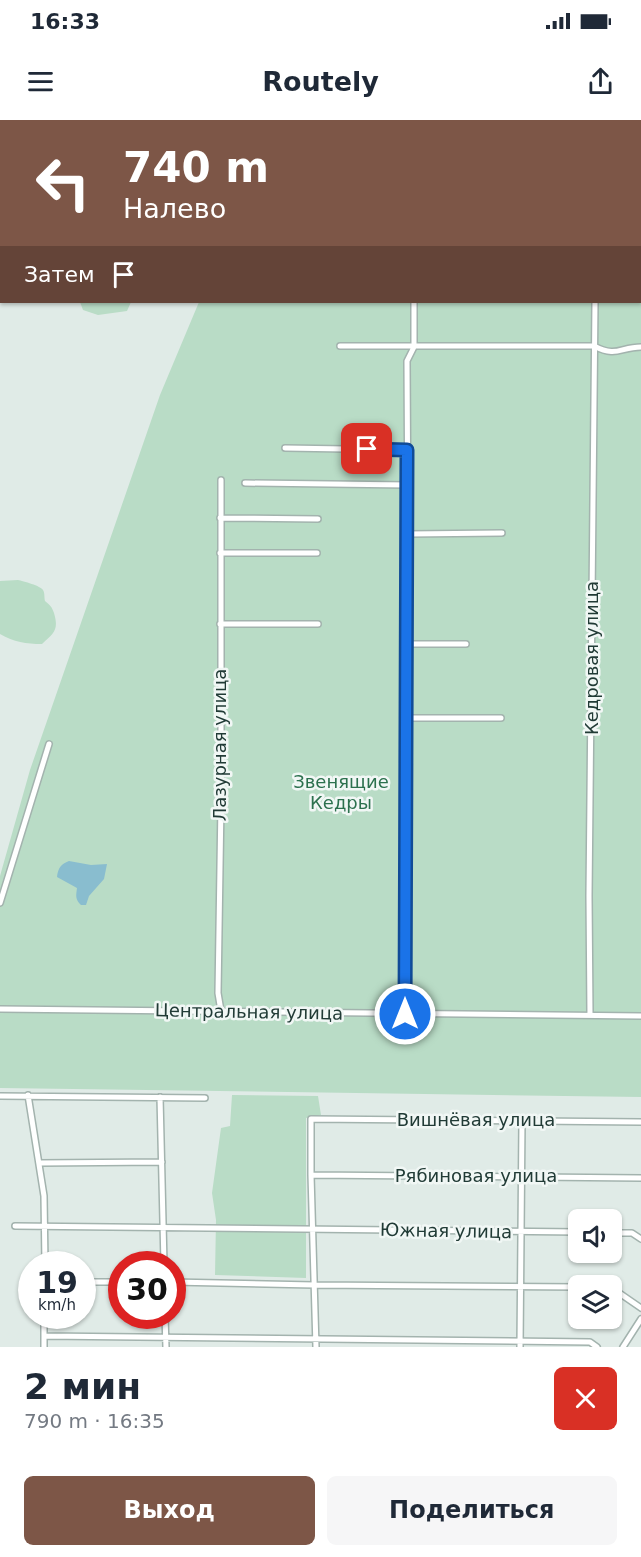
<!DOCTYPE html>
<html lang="ru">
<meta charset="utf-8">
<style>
:root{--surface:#fff;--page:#f6f6f7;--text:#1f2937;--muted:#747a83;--accent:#7d5647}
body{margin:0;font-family:"DejaVu Sans",sans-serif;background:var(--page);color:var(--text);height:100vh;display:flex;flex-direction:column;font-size:22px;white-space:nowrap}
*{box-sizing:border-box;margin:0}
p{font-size:20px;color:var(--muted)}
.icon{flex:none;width:33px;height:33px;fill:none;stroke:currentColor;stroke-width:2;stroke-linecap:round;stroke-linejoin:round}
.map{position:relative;height:1227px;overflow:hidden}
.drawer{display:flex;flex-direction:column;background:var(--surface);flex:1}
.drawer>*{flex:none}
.banner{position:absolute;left:0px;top:0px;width:642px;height:183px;box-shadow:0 2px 4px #0004;background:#7d5647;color:#fff;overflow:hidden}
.fabs{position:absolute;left:568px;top:1089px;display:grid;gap:12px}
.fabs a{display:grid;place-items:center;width:54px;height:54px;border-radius:9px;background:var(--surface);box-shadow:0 2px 4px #0004;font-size:30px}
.speed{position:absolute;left:18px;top:1131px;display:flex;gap:12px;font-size:30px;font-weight:700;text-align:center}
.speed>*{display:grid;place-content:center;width:78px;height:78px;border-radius:50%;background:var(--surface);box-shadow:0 2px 4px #0004;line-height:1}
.speed small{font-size:15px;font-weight:400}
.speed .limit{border:9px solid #d22;background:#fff;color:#111}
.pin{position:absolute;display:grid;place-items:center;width:51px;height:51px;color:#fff;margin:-26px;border-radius:12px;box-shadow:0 3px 9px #0006}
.me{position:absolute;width:66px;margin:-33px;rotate:0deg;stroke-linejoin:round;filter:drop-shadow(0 0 4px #0008)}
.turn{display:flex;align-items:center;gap:21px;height:126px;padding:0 24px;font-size:27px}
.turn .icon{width:78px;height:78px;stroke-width:2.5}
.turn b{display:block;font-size:42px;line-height:51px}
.then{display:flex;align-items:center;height:57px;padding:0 24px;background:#0003;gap:12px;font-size:22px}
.round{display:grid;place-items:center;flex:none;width:63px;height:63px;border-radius:9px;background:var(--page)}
.summary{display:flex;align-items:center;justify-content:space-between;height:102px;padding:0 24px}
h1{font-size:36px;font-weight:600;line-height:45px}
.cta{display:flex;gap:12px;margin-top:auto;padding:12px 24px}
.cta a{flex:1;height:69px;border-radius:9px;background:var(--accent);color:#fff;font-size:24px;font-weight:600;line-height:69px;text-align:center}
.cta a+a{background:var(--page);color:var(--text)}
.status{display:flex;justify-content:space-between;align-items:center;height:42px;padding:0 30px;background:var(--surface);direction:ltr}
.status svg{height:16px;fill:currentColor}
header{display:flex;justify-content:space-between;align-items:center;height:78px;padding:0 24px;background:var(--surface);font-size:27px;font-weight:600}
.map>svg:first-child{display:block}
.green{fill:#b9dcc6}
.water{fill:#89bdcf}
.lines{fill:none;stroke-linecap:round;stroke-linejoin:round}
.street-casing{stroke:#a3b3ae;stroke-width:8}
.street{stroke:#fff;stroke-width:5}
.route-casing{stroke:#114b97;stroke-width:15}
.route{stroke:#1a73e8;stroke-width:10}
.labels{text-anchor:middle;stroke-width:5;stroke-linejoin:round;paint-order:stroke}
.street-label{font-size:18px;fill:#213b36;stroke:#f1f7f5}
.park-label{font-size:18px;fill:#2c714e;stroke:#f1f7f5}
</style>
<div class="status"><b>16:33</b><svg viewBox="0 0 49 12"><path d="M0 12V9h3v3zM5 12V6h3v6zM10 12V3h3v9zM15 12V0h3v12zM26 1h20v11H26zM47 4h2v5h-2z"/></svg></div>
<header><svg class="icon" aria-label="menu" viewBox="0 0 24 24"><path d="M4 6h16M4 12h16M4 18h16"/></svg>Routely<svg class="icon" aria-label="share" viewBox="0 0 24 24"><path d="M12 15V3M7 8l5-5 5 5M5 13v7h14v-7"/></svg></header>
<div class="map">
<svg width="641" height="1227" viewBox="0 0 641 1227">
<rect width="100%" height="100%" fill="#e0ebe7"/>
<!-- green -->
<path class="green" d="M310,0h331v977l-641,-9v-212l30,-106 130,-375 39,-93h441v-180l-331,-1z
M80,182h51l-4,9 -29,4 -15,-5z
M18,460c5,1 23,6 25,10 2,3 1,7 2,11 5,4 7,6 9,12 5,17 0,20 -12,31 -16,0 -28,-2 -42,-10v-53z
M232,975l86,1 3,19 -15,3v160l-91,-3 1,-55 -4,-27 9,-65 9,-2z"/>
<!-- water -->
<path class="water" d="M69,741l22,4 16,-1 -3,15 -15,17 -3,9h-5c-6,-6 -5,-9 -4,-17l-20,-11c1,-9 4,-13 12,-16z"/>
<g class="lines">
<defs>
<path id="street" d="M430,0l56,1
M408,2v-2
M607,2v-2
M340,226h254c23,12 26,1 47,1
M285,328l122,2
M245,363l162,2
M220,398l98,1
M408,414l94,-1
M220,433h97
M220,504h98
M407,524h59
M406,598h95
M0,783l49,-159
M0,889l641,7
M221,891l-3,-18 3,-190v-323
M405,894l3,-480 -1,-173 7,-14v-45
M590,895l-1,-119 6,-594
M28,975l16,101 1,68
M0,976l205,2
M160,977l4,167
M39,1043l123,-1
M311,1055l330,3
M15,1106l564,6
M612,1113h20l9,6
M82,1162h40
M172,1162l142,3 265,2
M612,1168l29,20
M165,1196l1,31
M44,1216l546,6 7,5
M44,1227v-31
M316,1227l-5,-172v-56l330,3
M520,1227l2,-227
M623,1227l18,-28"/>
</defs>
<!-- street casing -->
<use href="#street" class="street-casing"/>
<!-- street -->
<use href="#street" class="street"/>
</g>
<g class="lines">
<defs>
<path id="route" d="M367,329l40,1 -2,564"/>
</defs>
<!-- route casing -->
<use href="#route" class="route-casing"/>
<!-- route -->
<use href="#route" class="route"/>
</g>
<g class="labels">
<!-- street labels -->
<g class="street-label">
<text transform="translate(592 538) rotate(-90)" y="6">Кедровая улица</text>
<text transform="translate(220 625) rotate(-90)" y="6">Лазурная улица</text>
<text transform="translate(249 892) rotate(1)" y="6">Центральная улица</text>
<text x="476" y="1006">Вишнёвая улица</text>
<text x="476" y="1062">Рябиновая улица</text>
<text transform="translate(446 1111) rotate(1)" y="6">Южная улица</text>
</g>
<!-- park labels -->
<g class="park-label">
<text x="341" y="668">Звенящие<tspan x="341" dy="21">Кедры</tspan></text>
</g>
</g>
</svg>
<div class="fabs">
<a><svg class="icon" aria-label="sound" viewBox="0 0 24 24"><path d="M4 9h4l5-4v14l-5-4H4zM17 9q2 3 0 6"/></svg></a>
<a><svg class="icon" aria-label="layers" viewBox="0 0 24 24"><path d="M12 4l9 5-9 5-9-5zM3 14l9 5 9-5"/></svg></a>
</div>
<div class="speed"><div>19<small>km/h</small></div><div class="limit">30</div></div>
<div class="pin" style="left:367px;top:329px;background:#d93025"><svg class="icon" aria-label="arrive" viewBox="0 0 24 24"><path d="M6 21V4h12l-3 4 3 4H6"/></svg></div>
<svg class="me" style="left:405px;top:894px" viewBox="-20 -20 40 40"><circle r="17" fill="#1a73e8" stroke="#fff" stroke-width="3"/><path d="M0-11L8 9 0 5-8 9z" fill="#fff"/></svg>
<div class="banner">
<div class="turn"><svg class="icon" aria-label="left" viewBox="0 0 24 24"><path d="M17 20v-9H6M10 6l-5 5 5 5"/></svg><div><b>740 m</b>Налево</div></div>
<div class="then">Затем<svg class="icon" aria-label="arrive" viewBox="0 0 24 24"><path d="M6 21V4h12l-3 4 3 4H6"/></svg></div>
</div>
</div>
<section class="drawer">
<div class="summary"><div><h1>2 мин</h1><p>790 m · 16:35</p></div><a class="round" style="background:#d93025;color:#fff"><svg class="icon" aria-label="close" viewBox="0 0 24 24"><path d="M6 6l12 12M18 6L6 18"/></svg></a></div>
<div class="cta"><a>Выход</a><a>Поделиться</a></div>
</section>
